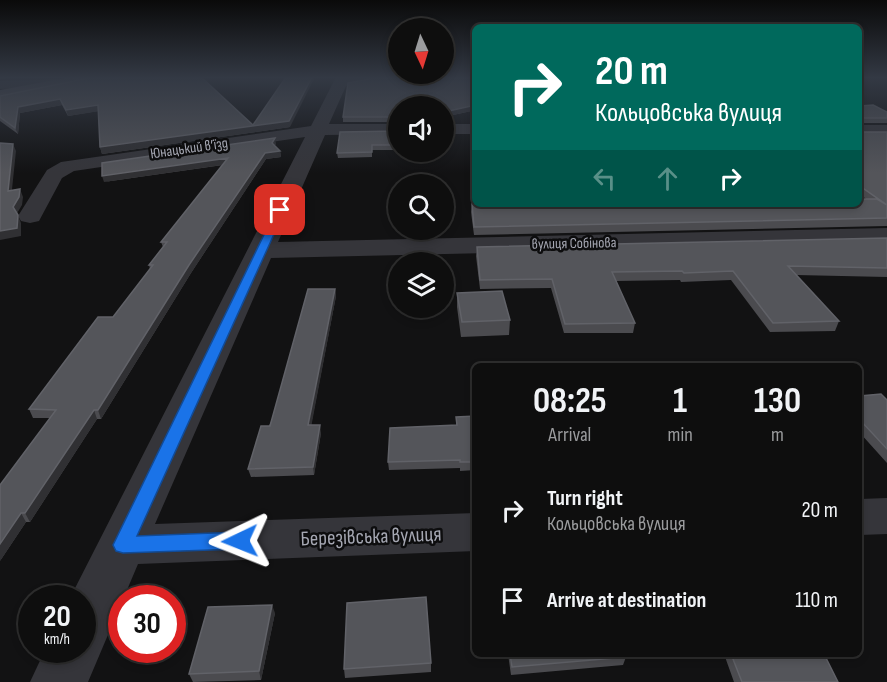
<!DOCTYPE html>
<meta charset="utf-8">
<style>
:root{--surface:#0e0e0e;--page:#1c1c1c;--text:#f1f3f6;--muted:#9b9c9e;--line:#2e2e2e}
body{margin:0;font-family:"Sofia Sans Condensed",sans-serif;background:var(--page);color:var(--text);height:100vh;display:flex;flex-direction:column;font-size:22px;white-space:nowrap}
*{box-sizing:border-box;margin:0}
p{font-size:20px;color:var(--muted)}
.icon{flex:none;width:33px;height:33px;fill:none;stroke:currentColor;stroke-width:2;stroke-linecap:round;stroke-linejoin:round}
.map{position:relative;flex:1;overflow:hidden}
.drawer{position:absolute;left:472px;top:363px;width:390px;height:294px;display:flex;flex-direction:column;background:var(--surface);border-radius:9px;box-shadow:0 3px 9px #0003,0 0 0 2px var(--line)}
.drawer>*{flex:none}
.guide{position:absolute;left:472px;top:24px;width:390px;height:183px;border-radius:9px;box-shadow:0 3px 9px #0003,0 0 0 2px var(--line);background:#00695c;color:#fff;overflow:hidden}
.needle{width:39px;rotate:176deg}
.controls{position:absolute;left:388px;top:18px;display:grid;gap:12px}
.controls a{display:grid;place-items:center;width:66px;height:66px;border-radius:50%;background:var(--surface);box-shadow:0 3px 9px #0003,0 0 0 2px var(--line);font-size:30px}
.speed{position:absolute;left:18px;top:585px;display:flex;gap:12px;font-size:30px;font-weight:700;text-align:center}
.speed>*{display:grid;place-content:center;width:78px;height:78px;border-radius:50%;background:var(--surface);box-shadow:0 3px 9px #0003,0 0 0 2px var(--line);line-height:1}
.speed small{font-size:15px;font-weight:400}
.speed .limit{border:9px solid #d22;background:#fff;color:#111}
.pin{position:absolute;display:grid;place-items:center;width:51px;height:51px;color:#fff;margin:-26px;border-radius:12px;box-shadow:0 3px 9px #0006}
.me{position:absolute;width:66px;margin:-33px;rotate:268deg;stroke-linejoin:round;filter:drop-shadow(0 0 4px #0008)}
.turn{display:flex;align-items:center;gap:21px;height:126px;padding:0 24px;font-size:27px}
.turn .icon{width:78px;height:78px;stroke-width:2.5}
.turn b{display:block;font-size:42px;line-height:51px}
.lanes{display:flex;align-items:center;height:57px;padding:0 24px;background:#0003;justify-content:center;gap:30px;direction:ltr}
.lanes .off{opacity:.35}
.eta{display:flex;justify-content:space-evenly;align-items:center;height:102px;text-align:center}
.eta b{font-size:36px;font-weight:700;line-height:42px}
ul{padding:0;list-style:none}
li{display:flex;align-items:center;gap:18px;height:90px;padding:0 24px}
li div{flex:1}
li b{display:block;font-size:22px}
li em{font-style:normal}
.map>svg:first-child{display:block}
.lines{fill:none;stroke-linecap:round;stroke-linejoin:round}
.minor{fill:#35353a;fill-rule:evenodd}
.major{fill:#505056;fill-rule:evenodd}
.wall{fill:#4b4b4f}
.shaded-wall{fill:#303033}
.building{fill:#54555a;stroke:#616268;stroke-width:1.5}
.route{fill:#1a73e8;stroke:#114b97;stroke-width:1.5}
.labels{text-anchor:middle;stroke-width:5;stroke-linejoin:round;paint-order:stroke}
.far-street-label{font-size:15px;fill:#a5a7b2;stroke:#0d0d0e}
.near-street-label{font-size:21px;fill:#a5a7b2;stroke:#0d0d0e}
</style>
<div class="map">
<svg width="887" height="682" viewBox="0 0 887 682">
<rect width="100%" height="100%" fill="#121213"/>
<g class="lines">
<!-- minor -->
<path class="minor" d="M336,77h45l-2,3 -33,6 -17,38h70v10l-74,1 -47,107 609,-14v16l-616,14 -116,266 321,-11v38l-338,13 -50,118h-58l15,-32h37v-52h-12l235,-461 -231,34 -12,7 -23,43 -9,2 -9,-2 -3,-5 29,-46 14,-8 250,-36z
M65,79l7,4 -2,3 -70,3v-8z
M444,124h32v10h-32z
M860,125h27v10h-27z
M887,498v36l-27,1v-36z"/>
<!-- major -->
<path class="major" d="M71,77h30l-7,4 -94,19v-10z"/>
</g>
<!-- wall -->
<path class="wall" d="M93,78l160,47 37,2 -188,27 -2,-7 -2,-36 -30,5 -6,-11 -42,8 -2,21 -18,-13v-25z
M379,78l97,32 -32,7v-11h-45v16h-56v-5z
M860,106l27,6v11h-27v7l2,2h25v94l-413,9 -3,-23 1,-8h388l6,-5 -6,-5z
M399,139v11h-27v7l-34,1 -1,-5z
M276,144l-2,2 6,5 1,6 -15,2 -75,114 -90,146h-4l-67,103h-4l-26,39 50,-143h-17l-4,-9 84,-92 37,-48 -1,-4 14,-18 -2,-5 62,-77 -119,17z
M887,238v39l-91,-2 43,46 -4,10 -65,1 -39,-52 -50,2 -1,-2 -64,1 19,42 -2,10h-69l-13,-45 -71,1 -4,-33 1,-9z
M335,289l1,7 -25,129 10,8 -7,42 -63,2 -3,-8z
M457,293l53,27 -1,15 -48,2 -4,-30z
M860,396l27,4v63l-27,-30z
M476,416v54l-16,1v-3l-71,2 -1,-8 68,-37v-8z
M275,613l-14,67 -68,2 -4,-8z
M508,654h117l1,3 -3,8 -112,10z
M724,654h100l14,28h-104z
M431,663v9l-86,6 -1,-9z"/>
<!-- shaded-wall -->
<path class="shaded-wall" d="M0,77h30l-30,2z
M312,77h3l-25,50 -188,27 -2,-7 189,-26z
M60,99l2,6 -42,8 -2,21 -3,-6 3,-21z
M98,105l2,6 -32,5 -2,-6z
M476,105v5l-32,7v-5z
M275,138l1,6 -4,5v-6z
M13,144l3,7 -5,48 -3,-8z
M280,151l1,6 -15,2 -75,114 -90,146 -3,-9 91,-145 76,-112z
M228,158l1,6 -125,18 -2,-6z
M20,189l3,8 -1,8 -6,10 -3,-8z
M18,215l3,8v13l-21,4v-9z
M335,289l1,7 -26,137 -2,-8z
M94,410l3,9 -67,103 -5,-9z
M320,425l1,8 -7,42 -1,-8z
M21,513l5,9 -26,39v-17z
M272,605l3,8 -14,67 -2,-9z"/>
<!-- building -->
<path class="building" d="M94,77h107l52,48 33,-48h26l-23,44 -189,26 -2,-42 -32,5 -6,-11 -42,8 -3,21 -15,-11v-21z
M380,77h96v28l-32,7v-6h-45v11h-56l5,-34z
M873,105l14,7v6h-25l-2,2v10l2,2h25v73l-27,-19v-80z
M398,131l1,14h-27v7l-35,1 3,-21z
M275,138l-3,5 8,8 -15,2 -76,112 -91,145h-4l-69,103h-4l-21,31v-59l56,-75 -27,-1 69,-92h15l40,-52h-4l18,-23h-6l67,-84 -126,18v-13z
M0,143l13,1 -5,47 12,-2 -1,8 -6,10 5,8 -1,13 -17,3z
M860,199h17l10,6v13l-413,9 -2,-23h388z
M887,238v30l-99,-2 51,55 -66,2 -40,-52 -49,2 -2,-2 -70,1 23,51 -70,1 -13,-45 -72,1 -3,-33z
M308,289h27l-27,136h12l-7,42 -65,2 13,-43h9z
M502,291l8,29 -48,2 -5,-29z
M881,394l6,6v49l-27,-29v-24z
M476,416v46h-16v-2l-72,2 2,-34 67,-3 -1,-8z
M426,597l5,66 -87,6 3,-66z
M272,605l-13,66 -70,3 19,-67z
M510,654h115l1,3 -114,10z
M731,654h93l14,28h-96z"/>
<!-- sky -->
<linearGradient id="sky" x2="0" y2="1"><stop stop-color="#0a0a0a"/><stop offset="0.45" stop-color="#333944"/><stop offset="1" stop-color="#333944" stop-opacity="0"/></linearGradient>
<rect width="887" height="173" fill="url(#sky)"/>
<!-- route -->
<path class="route" d="M277,208l8,2 -148,326 103,-4 7,3 3,6 -3,5 -7,3 -117,4 -7,-2 -3,-6z"/>
<g class="labels">
<!-- far-street labels -->
<g class="far-street-label">
<text transform="translate(189 148) rotate(-8)" y="5">Юнацький в’їзд</text>
<text transform="translate(574 243) rotate(-1)" y="5">вулиця Собінова</text>
</g>
<!-- near-street labels -->
<g class="near-street-label">
<text transform="translate(371 536) rotate(-2)" y="7">Березівська вулиця</text>
</g>
</g>
</svg>
<div class="controls">
<a><svg class="needle" viewBox="-14 -14 28 28"><path d="M0-13l5 13h-10z" fill="#e53935"/><path d="M0 13l5-13h-10z" fill="#9b9c9e"/></svg></a>
<a><svg class="icon" aria-label="sound" viewBox="0 0 24 24"><path d="M4 9h4l5-4v14l-5-4H4zM17 9q2 3 0 6"/></svg></a>
<a><svg class="icon" aria-label="search" viewBox="0 0 24 24"><circle cx="10" cy="10" r="6"/><path d="M15 15l6 6"/></svg></a>
<a><svg class="icon" aria-label="layers" viewBox="0 0 24 24"><path d="M12 4l9 5-9 5-9-5zM3 14l9 5 9-5"/></svg></a>
</div>
<div class="speed"><div>20<small>km/h</small></div><div class="limit">30</div></div>
<div class="pin" style="left:280px;top:210px;background:#d93025"><svg class="icon" aria-label="arrive" viewBox="0 0 24 24"><path d="M6 21V4h12l-3 4 3 4H6"/></svg></div>
<svg class="me" style="left:240px;top:541px" viewBox="-20 -20 40 40"><path d="M0-17L14 15 0 8-14 15z" fill="#1a73e8" stroke="#fff" stroke-width="4"/></svg>
<div class="guide">
<div class="turn"><svg class="icon" aria-label="right" viewBox="0 0 24 24"><path d="M7 20v-9h11M14 6l5 5-5 5"/></svg><div><b>20 m</b>Кольцовська вулиця</div></div>
<div class="lanes"><svg class="icon off" aria-label="left" viewBox="0 0 24 24"><path d="M17 20v-9H6M10 6l-5 5 5 5"/></svg><svg class="icon off" aria-label="ahead" viewBox="0 0 24 24"><path d="M12 20V5M6 11l6-6 6 6"/></svg><svg class="icon" aria-label="right" viewBox="0 0 24 24"><path d="M7 20v-9h11M14 6l5 5-5 5"/></svg></div>
</div>
<section class="drawer">
<div class="eta">
<div><b>08:25</b><p>Arrival</p></div>
<div><b>1</b><p>min</p></div>
<div><b>130</b><p>m</p></div>
</div>
<ul>
<li><svg class="icon" aria-label="right" viewBox="0 0 24 24"><path d="M7 20v-9h11M14 6l5 5-5 5"/></svg><div><b>Turn right</b><p>Кольцовська вулиця</p></div><em>20 m</em></li>
<li><svg class="icon" aria-label="arrive" viewBox="0 0 24 24"><path d="M6 21V4h12l-3 4 3 4H6"/></svg><div><b>Arrive at destination</b></div><em>110 m</em></li>
</ul>
</section>
</div>
